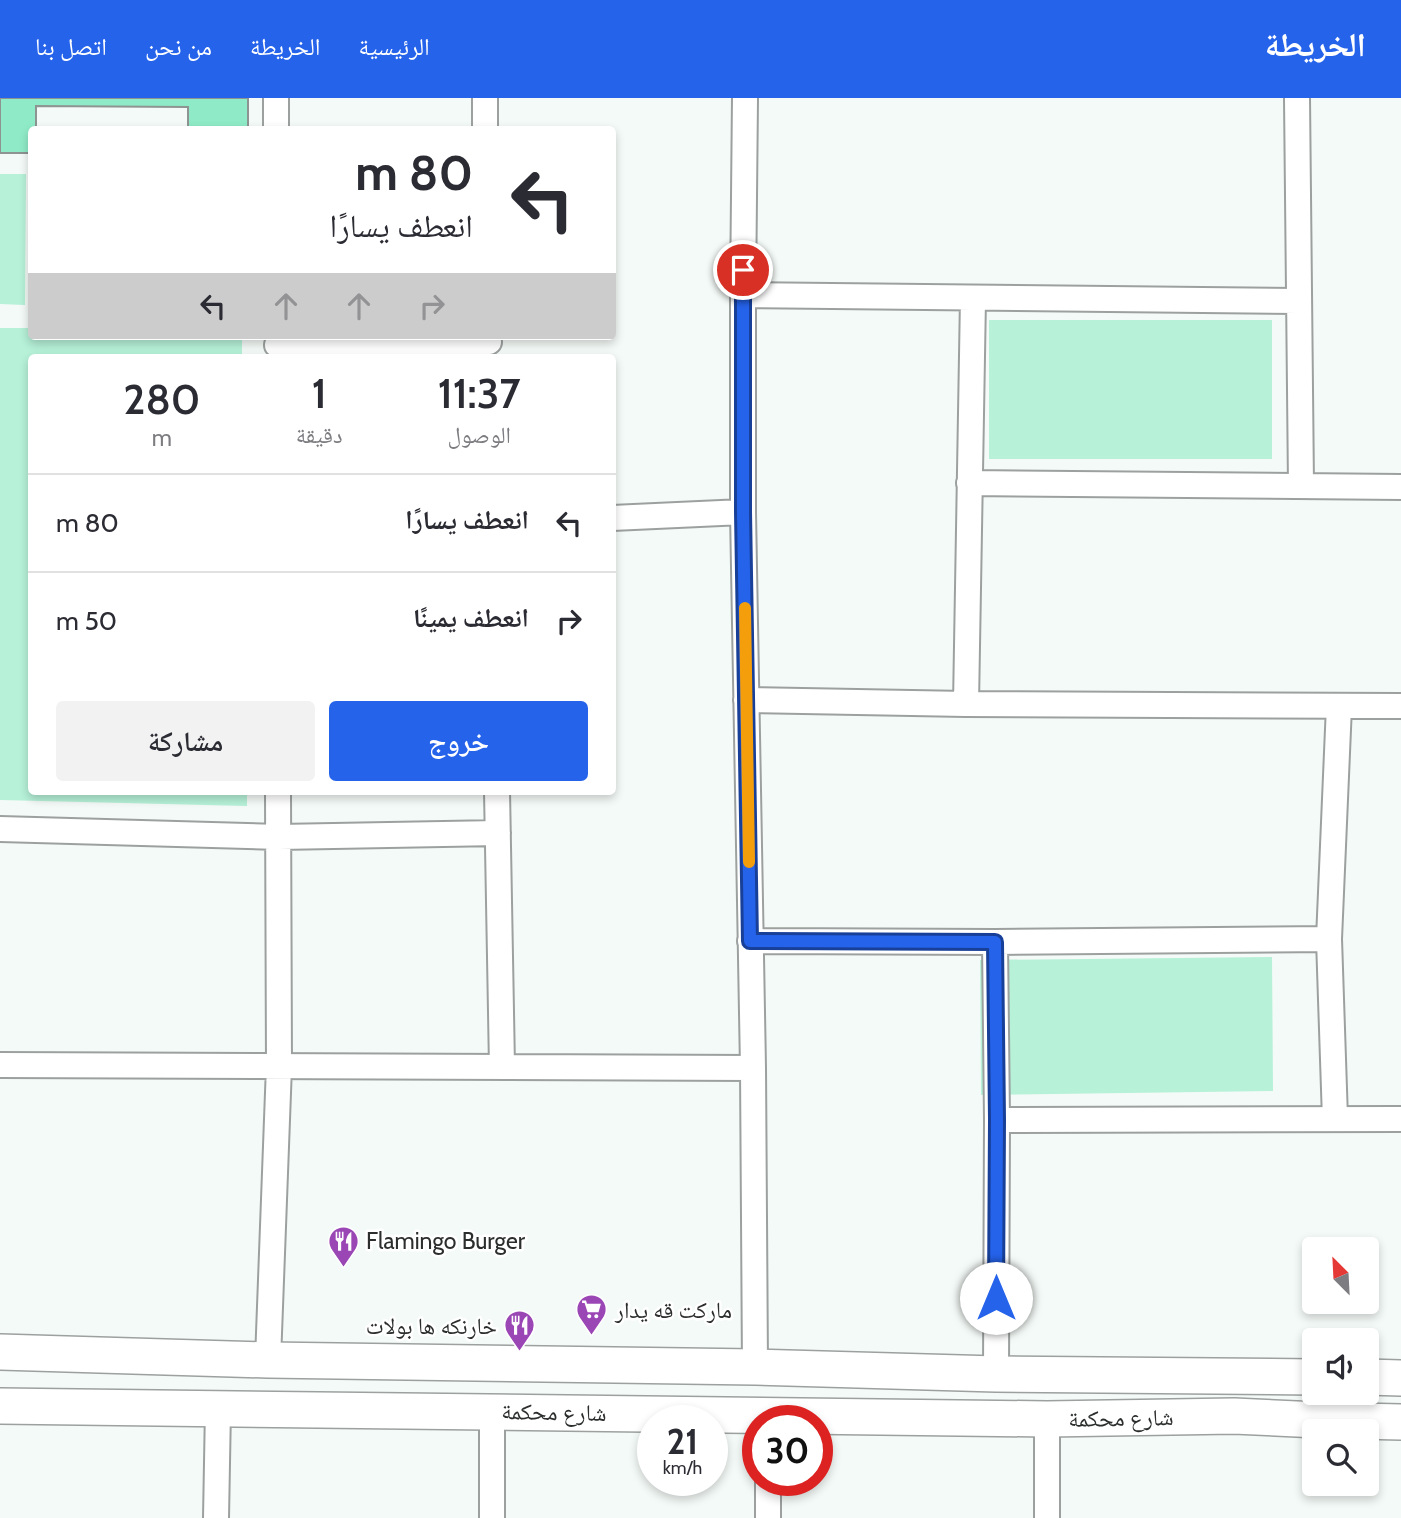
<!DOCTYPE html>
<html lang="ar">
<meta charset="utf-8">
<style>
:root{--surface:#fff;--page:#f2f2f3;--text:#2b2b33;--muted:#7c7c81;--line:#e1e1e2;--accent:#2563eb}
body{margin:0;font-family:Cabin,"Noto Naskh Arabic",sans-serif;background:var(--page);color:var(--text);direction:rtl;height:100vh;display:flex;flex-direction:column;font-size:26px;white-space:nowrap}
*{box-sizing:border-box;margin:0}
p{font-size:23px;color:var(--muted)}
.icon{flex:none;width:38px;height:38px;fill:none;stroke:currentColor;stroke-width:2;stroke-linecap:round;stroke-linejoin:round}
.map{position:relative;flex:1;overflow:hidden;direction:ltr}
.sheet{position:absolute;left:28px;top:256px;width:588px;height:441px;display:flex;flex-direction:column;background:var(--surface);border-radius:7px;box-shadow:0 4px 10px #0003;direction:rtl}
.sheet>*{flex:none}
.hud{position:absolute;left:28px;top:28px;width:588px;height:214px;border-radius:7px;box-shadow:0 4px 10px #0003;direction:rtl;background:#fff;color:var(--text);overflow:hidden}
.needle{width:46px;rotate:336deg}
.tools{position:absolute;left:1302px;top:1139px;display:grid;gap:14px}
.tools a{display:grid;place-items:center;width:77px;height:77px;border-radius:7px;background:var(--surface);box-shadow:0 4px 10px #0003;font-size:35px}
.speed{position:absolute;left:637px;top:1307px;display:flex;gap:14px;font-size:35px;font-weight:700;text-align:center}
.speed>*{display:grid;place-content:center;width:91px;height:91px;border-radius:50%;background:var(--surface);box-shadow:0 4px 10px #0003;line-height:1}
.speed small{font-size:18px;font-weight:400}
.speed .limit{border:10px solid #d22;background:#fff;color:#111}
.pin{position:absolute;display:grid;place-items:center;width:60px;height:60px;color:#fff;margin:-30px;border:4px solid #fff;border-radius:50%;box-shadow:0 2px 7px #0007}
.me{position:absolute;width:77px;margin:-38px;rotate:0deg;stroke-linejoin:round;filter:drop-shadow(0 0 5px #0008)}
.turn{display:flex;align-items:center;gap:24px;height:147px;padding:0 28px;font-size:32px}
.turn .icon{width:91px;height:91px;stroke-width:2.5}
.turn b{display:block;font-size:49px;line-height:60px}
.lanes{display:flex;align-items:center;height:66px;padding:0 28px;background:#0003;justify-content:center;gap:35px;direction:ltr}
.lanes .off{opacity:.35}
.eta{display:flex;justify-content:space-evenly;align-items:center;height:119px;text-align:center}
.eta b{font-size:42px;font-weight:600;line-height:49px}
.button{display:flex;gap:14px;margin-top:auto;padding:14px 28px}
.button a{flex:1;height:80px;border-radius:7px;background:var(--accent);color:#fff;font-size:28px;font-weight:600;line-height:80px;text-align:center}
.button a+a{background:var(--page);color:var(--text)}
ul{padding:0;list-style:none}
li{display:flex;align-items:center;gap:21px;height:98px;padding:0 28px;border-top:2px solid var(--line)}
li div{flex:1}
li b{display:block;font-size:26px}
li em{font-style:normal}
header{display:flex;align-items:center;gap:42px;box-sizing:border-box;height:98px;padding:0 35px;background:var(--accent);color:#fff}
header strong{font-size:33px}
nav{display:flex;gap:38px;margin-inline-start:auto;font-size:24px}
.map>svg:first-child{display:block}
.green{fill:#b6f1d8}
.building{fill:#8febc7;stroke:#8e9492;stroke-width:2}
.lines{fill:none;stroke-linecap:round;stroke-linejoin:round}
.minor-casing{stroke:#9ca19f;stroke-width:28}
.secondary-casing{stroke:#9ca19f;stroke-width:38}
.minor{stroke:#fff;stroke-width:24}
.secondary{stroke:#fff;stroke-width:35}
.route-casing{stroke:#184099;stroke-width:18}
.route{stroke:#2563eb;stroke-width:12}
.slow{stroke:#f59e0b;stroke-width:12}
.labels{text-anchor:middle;stroke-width:5;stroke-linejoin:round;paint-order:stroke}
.poi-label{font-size:23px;fill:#2b2e2d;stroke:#fff;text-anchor:start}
.street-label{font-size:23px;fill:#2b2e2d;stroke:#fff}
</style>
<header>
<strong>الخريطة</strong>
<nav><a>الرئيسية</a><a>الخريطة</a><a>من نحن</a><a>اتصل بنا</a></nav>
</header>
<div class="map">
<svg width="1401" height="1420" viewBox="0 0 1401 1420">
<rect width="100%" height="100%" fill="#f4faf7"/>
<!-- green -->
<path class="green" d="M0,76h26l-1,131 -25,-1z
M989,222h283v139h-283z
M0,230h31l1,8h210v21h-210v434h215v15l-247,-6z
M1272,859l1,134 -292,4 -1,-135z"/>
<!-- building -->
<path class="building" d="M0,0h248v32h-60v-23l-152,-1v24h-4v23h-32z"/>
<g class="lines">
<defs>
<path id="minor" d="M276,0v32
M485,0v32
M745,0l-2,197v217l10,556 2,299
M1297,0l4,388
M743,197l555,6
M277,247l212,-3
M969,385l432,4
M612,420l131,-6
M746,602l220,4 435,2
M966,606l7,-406
M497,693l5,276
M0,731l279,8 219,-4
M750,843l245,1 334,-3
M995,844l2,178 -1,254
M0,967l753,3
M1335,1021l-6,-180 10,-233
M997,1022l404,-1
M268,1262l11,-294 -1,-275
M492,1313v107
M216,1420l2,-110
M768,1420v-38
M1047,1420v-99"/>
<path id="secondary" d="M0,1254l268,8 487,7 241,7 318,3
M1367,1279l34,1
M0,1308l1047,13 187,-3 84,4 83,2"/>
</defs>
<!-- minor casing -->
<use href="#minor" class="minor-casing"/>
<!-- secondary casing -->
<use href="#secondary" class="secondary-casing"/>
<!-- minor -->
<use href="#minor" class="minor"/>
<!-- secondary -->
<use href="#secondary" class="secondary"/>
</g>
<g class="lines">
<defs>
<path id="route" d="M743,172v242l7,429 245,1 2,178 -1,178"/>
</defs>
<!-- route casing -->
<use href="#route" class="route-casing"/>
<!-- route -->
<use href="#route" class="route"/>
<!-- slow -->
<path class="slow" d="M745,510l4,254"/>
</g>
<!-- icons -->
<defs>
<symbol id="restaurant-pin" viewBox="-11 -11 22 30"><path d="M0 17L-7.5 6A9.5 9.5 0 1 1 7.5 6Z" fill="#9a47b5" stroke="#fff"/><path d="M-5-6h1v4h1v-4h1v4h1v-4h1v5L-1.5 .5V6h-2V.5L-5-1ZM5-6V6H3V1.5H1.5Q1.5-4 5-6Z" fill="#fff"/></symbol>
<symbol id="supermarket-pin" viewBox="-11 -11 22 30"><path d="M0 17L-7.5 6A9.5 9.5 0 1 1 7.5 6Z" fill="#9a47b5" stroke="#fff"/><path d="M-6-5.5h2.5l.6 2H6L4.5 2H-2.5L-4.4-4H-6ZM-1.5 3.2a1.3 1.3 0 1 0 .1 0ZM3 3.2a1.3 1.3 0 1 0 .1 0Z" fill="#fff"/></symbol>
</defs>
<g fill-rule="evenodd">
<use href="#restaurant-pin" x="326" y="1126" width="35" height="47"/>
<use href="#supermarket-pin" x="574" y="1194" width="35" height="47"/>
<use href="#restaurant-pin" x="502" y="1210" width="35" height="47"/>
</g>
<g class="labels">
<!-- poi labels -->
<g class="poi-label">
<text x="366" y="1151">Flamingo Burger</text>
<text x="615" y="1220">ماركت قه يدار</text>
<text x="497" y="1236" text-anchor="end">خارنكه ها بولات</text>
</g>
<!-- street labels -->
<g class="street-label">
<text transform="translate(554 1314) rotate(1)" y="8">شارع محكمة</text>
<text transform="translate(1121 1320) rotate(-1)" y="8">شارع محكمة</text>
</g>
</g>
</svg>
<div class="tools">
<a><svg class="needle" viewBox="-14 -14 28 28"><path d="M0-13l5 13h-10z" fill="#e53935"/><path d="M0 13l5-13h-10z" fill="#7c7c81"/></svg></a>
<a><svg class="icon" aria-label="sound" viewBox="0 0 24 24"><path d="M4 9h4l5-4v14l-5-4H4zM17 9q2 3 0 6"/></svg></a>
<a><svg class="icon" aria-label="search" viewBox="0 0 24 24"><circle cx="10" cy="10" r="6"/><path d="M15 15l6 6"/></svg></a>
</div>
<div class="speed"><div>21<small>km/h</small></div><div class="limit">30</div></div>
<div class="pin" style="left:743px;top:172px;background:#d93025"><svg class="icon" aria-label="arrive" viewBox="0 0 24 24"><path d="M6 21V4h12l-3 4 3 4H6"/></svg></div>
<svg class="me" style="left:996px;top:1200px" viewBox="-20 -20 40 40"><circle r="19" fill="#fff"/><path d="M0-13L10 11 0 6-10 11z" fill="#2563eb"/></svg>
<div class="hud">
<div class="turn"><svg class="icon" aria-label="left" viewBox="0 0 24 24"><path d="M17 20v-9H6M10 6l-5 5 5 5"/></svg><div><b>80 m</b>انعطف يسارًا</div></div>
<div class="lanes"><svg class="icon" aria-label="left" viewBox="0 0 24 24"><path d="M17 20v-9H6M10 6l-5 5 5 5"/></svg><svg class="icon off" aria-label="ahead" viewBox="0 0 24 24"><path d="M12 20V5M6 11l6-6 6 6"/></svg><svg class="icon off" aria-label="ahead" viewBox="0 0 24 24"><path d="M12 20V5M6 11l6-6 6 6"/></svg><svg class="icon off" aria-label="right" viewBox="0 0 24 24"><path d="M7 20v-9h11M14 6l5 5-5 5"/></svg></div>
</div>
<section class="sheet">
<div class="eta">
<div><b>11:37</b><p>الوصول</p></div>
<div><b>1</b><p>دقيقة</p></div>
<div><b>280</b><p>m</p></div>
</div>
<ul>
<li><svg class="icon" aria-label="left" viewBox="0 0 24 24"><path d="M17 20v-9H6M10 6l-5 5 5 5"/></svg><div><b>انعطف يسارًا</b></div><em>80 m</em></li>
<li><svg class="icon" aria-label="right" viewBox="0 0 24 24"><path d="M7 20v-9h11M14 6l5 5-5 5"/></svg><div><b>انعطف يمينًا</b></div><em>50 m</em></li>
</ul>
<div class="button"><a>خروج</a><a>مشاركة</a></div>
</section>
</div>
